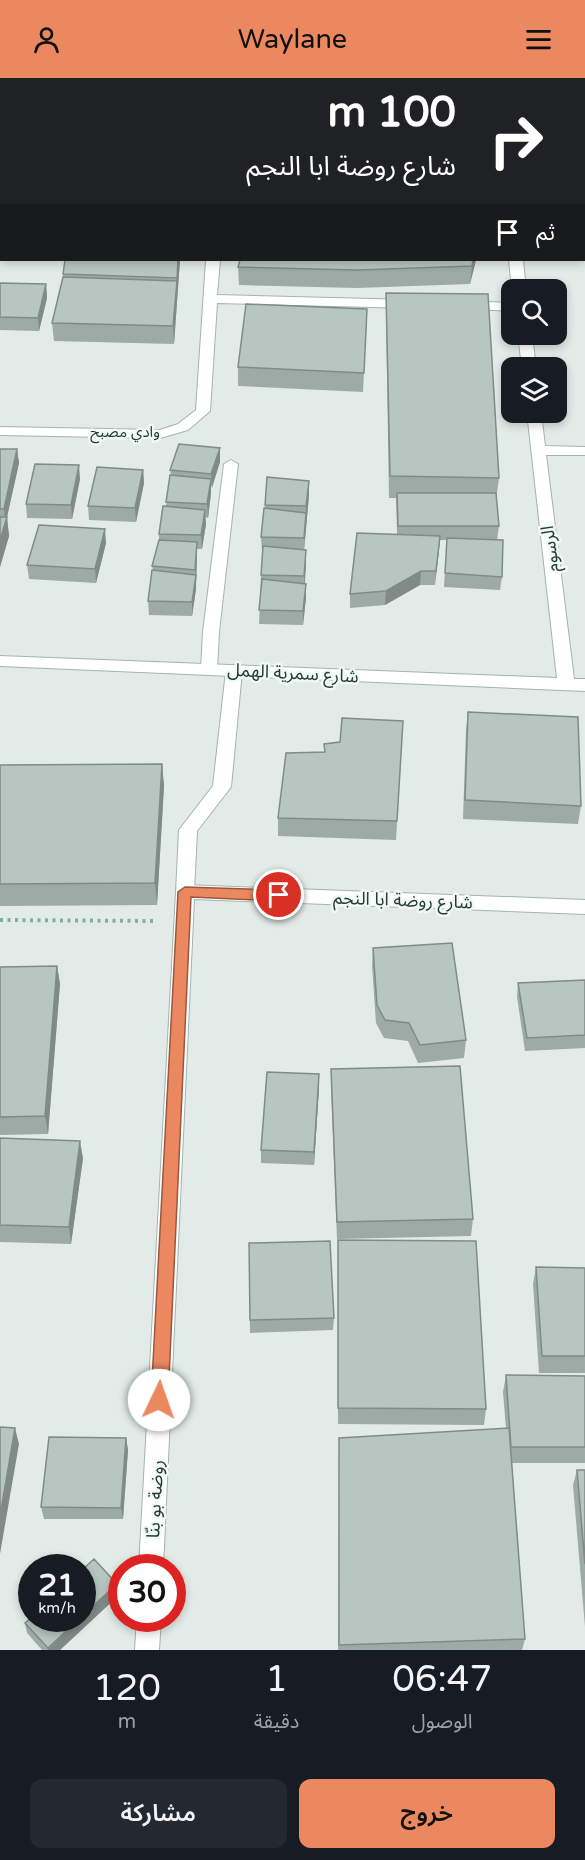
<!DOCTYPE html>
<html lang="ar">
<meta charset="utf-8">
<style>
:root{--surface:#171b24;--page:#242831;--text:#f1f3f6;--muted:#9ea1a6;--accent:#ec885f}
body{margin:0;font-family:"Varela Round","Noto Sans Arabic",sans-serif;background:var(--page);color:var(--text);direction:rtl;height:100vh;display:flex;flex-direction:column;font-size:22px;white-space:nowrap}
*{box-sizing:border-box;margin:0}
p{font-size:20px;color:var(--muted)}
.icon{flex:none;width:33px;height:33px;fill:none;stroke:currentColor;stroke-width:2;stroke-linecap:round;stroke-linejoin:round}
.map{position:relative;height:1572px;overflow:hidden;direction:ltr}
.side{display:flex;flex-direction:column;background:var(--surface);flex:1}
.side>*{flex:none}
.hud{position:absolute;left:0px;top:0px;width:585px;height:183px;box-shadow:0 3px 9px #0003;direction:rtl;background:#202124;color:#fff;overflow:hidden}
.controls{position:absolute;left:501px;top:201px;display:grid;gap:12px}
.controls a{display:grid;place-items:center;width:66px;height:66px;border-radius:12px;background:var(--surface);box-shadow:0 3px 9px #0003;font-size:30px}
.speed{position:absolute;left:18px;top:1476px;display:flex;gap:12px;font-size:30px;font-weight:700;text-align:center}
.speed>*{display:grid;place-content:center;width:78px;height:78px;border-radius:50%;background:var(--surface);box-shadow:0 3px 9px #0003;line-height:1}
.speed small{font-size:15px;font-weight:400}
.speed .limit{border:9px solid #d22;background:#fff;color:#111}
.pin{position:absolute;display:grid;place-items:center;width:51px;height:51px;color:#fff;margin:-26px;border:3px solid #fff;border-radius:50%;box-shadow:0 2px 6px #0007}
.me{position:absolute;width:66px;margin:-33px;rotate:3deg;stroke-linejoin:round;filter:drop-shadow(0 0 4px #0008)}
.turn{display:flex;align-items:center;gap:21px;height:126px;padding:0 30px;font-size:27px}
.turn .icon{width:78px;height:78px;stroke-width:2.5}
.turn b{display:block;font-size:42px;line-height:51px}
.then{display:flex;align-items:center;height:57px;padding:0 30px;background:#0003;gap:12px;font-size:22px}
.eta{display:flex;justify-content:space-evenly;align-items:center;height:102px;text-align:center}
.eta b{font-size:36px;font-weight:600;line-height:42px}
.action{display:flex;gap:12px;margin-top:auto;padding:12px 30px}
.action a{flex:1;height:69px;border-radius:12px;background:var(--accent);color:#111;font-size:24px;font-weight:600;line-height:69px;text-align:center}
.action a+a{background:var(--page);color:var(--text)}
header{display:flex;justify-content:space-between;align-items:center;height:78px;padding:0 30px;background:var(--accent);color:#111;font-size:27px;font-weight:600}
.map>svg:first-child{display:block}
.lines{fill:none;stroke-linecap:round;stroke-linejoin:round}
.service-casing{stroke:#a5b3af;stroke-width:2}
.minor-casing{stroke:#a5b3af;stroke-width:2}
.path{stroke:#84aea2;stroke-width:4;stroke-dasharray:3 4.5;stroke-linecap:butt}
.service{fill:#fff;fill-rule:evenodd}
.minor{fill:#fff;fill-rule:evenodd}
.wall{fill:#9daaa6}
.shaded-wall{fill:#808b87}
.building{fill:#b7c6c1;stroke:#808b87;stroke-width:1.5}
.route{fill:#ec885f;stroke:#99583e;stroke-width:1.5}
.labels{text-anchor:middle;stroke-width:5;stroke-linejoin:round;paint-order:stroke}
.far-street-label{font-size:15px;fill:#233c36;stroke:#f2f8f5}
.street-label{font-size:18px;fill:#233c36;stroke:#f2f8f5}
</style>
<header><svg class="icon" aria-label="menu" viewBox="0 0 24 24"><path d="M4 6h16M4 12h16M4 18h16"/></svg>Waylane<svg class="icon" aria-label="person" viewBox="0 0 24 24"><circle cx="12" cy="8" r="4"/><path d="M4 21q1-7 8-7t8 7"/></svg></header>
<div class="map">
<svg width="585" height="1572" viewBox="0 0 585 1572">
<rect width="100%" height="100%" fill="#e2ebe8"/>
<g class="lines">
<defs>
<path id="service" d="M231,382l7,4 -19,168 -2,37 -2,4h-12l-2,-4 2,-37 21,-168z
M234,587l6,2 2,4 -11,116 -34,44 -3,61 -3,5 -6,2 -6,-2 -3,-5 3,-62 34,-44 13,-115 2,-4z"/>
<path id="minor" d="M220,0h12l-13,2z
M487,0h12l1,2h-12z
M584,2h1v6h-1z
M206,182h14l-3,35 194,5 7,4 -7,4 -194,-5 -7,108 -22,19 -28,8 -160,-3v-8l160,3 18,-6 18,-14z
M509,182h14l3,30h-14z
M465,223l47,2v8l-52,-3 -2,-3 2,-3z
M518,256h14l4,34h-14z
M527,334h14l4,34 40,1v8h-39l28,224h11v12l-585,-25v-10l557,22z
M185,807l400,15v14l-391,-15 -31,669h-24l37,-676 3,-5z
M137,1540h24l-2,32h-24z"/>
</defs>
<!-- service casing -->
<use href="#service" class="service-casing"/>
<!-- minor casing -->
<use href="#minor" class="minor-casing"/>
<!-- path -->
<path class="path" d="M0,842l156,1"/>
<!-- service -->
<use href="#service" class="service"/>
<!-- minor -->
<use href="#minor" class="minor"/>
</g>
<!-- wall -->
<path class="wall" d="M0,0h203v2h-201v133h-2z
M359,0h101v2h-101z
M584,10h1v65h-1z
M180,182l-6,84 -120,-3 -2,-18 11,-46v-3z
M476,182l-6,24 -113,4 -118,-3 -1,-18z
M0,205l46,1 1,14 -8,33 -39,-1z
M386,215l113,185 -3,22 3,26 -2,14 5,37 -2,13 -56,-3 3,-47h-7l-5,45h-15l-35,20 -35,3v-14l47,-60 -1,-36h-7l-3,-184z
M367,231l-4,83 -125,-6v-19z
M220,370v14l-9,26v5l-3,25 -3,-1 1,7 -4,25h-5l-1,40 -4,27 -43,-1 -1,-14 5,-31 -1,-4 7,-26v-6l7,-28 5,-31 -1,-5z
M0,371h17l2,14 -12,54 2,19 -9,31z
M143,392l1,13 -8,39 -47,-2 -1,-14z
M80,401l-8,40 -45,-1 -1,-14z
M309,403v14l-5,55h2v14l-1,20 1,14 -3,27 -44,-1 2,-49 2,-24h-1l-1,-14 4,-32z
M106,465l-10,40 -67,-4 -2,-14z
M468,634l113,94 -3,18 -115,-5 3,-89z
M403,643l-7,119 -118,-4v-18l46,-66v-8l16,-2z
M162,686l2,22 -7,119 -157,1v-141z
M373,870l93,92 -2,18 -46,5 -10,-22 -24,-3 -8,-15 -4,-57z
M57,888l3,18 -12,150 -48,1v-168z
M585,902v68l-60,3 -8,-54 1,-14z
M331,991l142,150 -2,17 -134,3 -6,-152z
M319,1010l-5,77 -53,-2v-13z
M0,1060l83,20 -12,86 -71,-2z
M338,1162l148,169 -2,16 -146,-1z
M249,1165l85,75 -1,12 -83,3z
M536,1189l49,1v105h-46l-6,-89z
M506,1297l79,1v87h-73l13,176 -3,11h-184l1,-212 167,-9 -3,-37z
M126,1360l2,12 -5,69h-79l-3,-12z
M577,1392h8v157l-12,-142z
M119,1517l-59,55h-18l-15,-17 -2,-10z"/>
<!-- shaded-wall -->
<path class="shaded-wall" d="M178,182h2l-6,84 -1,-18z
M473,182h3l-6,24 2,-18z
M46,206l1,14 -8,33 -1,-13z
M220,370v14l-8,26 -1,-14z
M17,371l2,14 -12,54 2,19 -9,31v-27l5,-18 -1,-13z
M79,387l1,14 -8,40 -1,-14z
M143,392l1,13 -8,39 -1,-14z
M211,401v14l-3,25 -1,-14z
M309,403v14l-5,57 2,-46z
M205,432l1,14 -4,25 -1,-14z
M105,451l1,14 -10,40 -1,-14z
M440,458l-1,14 -4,35 1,-14z
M197,464v14l-1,28 -1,-14z
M306,472v14l-2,26v-14z
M421,493l-1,14 -35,20 1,-14z
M196,497v14l-4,27v-14z
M306,506v14l-3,27v-14z
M162,686l2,22 -7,119 -2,-22z
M57,888l3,18 -12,150 -3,-18z
M319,996v14l-5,77v-13z
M80,1063l3,17 -12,86 -2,-17z
M15,1350l4,16 -19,110v-38z
M126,1360l2,12 -5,69 -2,-11z
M117,1506l2,11 -59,55h-12v-2l32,-30h2v-2z"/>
<!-- building -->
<path class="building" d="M0,0h201v2h-199v62h-2z
M584,10h1v47h-1z
M1,66l1,1v47h-2v-46z
M65,182h113l-1,18 -114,-4z
M240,182h233l-1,6 -115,4 -119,-3z
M63,199l114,4 -4,45 -121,-3z
M0,205l46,1 -8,34 -38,-1z
M386,215l102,1 11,184 -109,-2z
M246,226l121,5 -3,64 -126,-6z
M179,366l41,4 -9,26 -41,-4z
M0,371h17l-13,60h-4z
M35,386l44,1 -8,40 -45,-1z
M97,389l46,3 -8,38 -47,-2z
M170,397l41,4 -4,25 -41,-2z
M267,399l42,4 -3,25 -41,-1z
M397,415h99l3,33h-101z
M163,428l42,4 -4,25 -42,-1z
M264,430l42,5 -2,25 -43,-1z
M0,439h7l-7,23z
M39,447l66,4 -10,40 -68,-4z
M357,455l83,3 -4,35h-15l-35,20 -36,3z
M447,460l56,2 -1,37 -57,-4z
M159,462l38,2 -2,28 -43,-4z
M263,468l43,4 -2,26 -43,-1z
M152,492l44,5 -4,27 -44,-1z
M262,501l44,5 -3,27 -44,-1z
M468,634l110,5 3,89 -116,-6z
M342,640l61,3 -6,100 -119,-3 8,-65 39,-1 -1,-8 16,-2z
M162,686l-7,119 -155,1v-119z
M452,865l14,97 -46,5 -11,-22 -24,-3 -8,-15 -4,-57z
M57,888l-12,150 -45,1v-150z
M585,902v55l-58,3 -9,-55z
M460,988l13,153 -136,3 -6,-153z
M267,994l52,2 -5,78 -53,-2z
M0,1060l80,3 -11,86 -69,-2z
M338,1162l138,1 10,168 -148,-1z
M330,1163l4,77 -84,2 -1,-77z
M536,1189l49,1v88h-43z
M506,1297l79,1v71h-74z
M0,1349l15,1 -15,88z
M509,1350l16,211 -186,6v-207z
M49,1359l77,1 -5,70 -80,-1z
M577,1392h8v94z
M94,1481l23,25 -35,32v-46z
M32,1539v1h48l-32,30 -23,-25z"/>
<!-- route -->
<path class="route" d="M185,809l94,3 7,5 -7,6 -88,-4 -23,503 -3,5 -6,3 -6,-3 -2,-5 27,-508z"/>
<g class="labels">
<!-- far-street labels -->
<g class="far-street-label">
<text x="125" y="359">وادي مصبح</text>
</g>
<!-- street labels -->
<g class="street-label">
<text transform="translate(550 471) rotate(-97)" y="6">الرسوم</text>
<text transform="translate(293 595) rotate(3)" y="6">شارع سمرية الهمل</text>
<text transform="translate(403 822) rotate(2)" y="6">شارع روضة ابا النجم</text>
<text transform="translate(155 1421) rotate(-87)" y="6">روضة بو بنّا</text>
</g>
</g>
</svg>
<div class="controls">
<a><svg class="icon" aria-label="search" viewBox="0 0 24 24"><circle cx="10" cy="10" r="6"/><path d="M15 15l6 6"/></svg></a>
<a><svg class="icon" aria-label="layers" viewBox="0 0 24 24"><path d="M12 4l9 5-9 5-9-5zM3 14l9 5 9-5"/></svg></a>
</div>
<div class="speed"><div>21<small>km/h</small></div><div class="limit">30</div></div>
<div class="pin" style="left:279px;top:817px;background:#d93025"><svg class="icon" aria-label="arrive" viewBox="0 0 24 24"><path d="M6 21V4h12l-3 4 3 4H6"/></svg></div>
<svg class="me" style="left:159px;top:1322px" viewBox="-20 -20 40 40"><circle r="19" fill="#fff"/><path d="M0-13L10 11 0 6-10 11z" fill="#ec885f"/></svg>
<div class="hud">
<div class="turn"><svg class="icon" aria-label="right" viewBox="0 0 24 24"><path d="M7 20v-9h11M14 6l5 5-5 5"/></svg><div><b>100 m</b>شارع روضة ابا النجم</div></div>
<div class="then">ثم<svg class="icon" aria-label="arrive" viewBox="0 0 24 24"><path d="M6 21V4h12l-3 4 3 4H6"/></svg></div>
</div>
</div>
<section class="side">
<div class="eta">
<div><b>06:47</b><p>الوصول</p></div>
<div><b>1</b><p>دقيقة</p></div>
<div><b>120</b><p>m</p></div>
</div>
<div class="action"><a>خروج</a><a>مشاركة</a></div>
</section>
